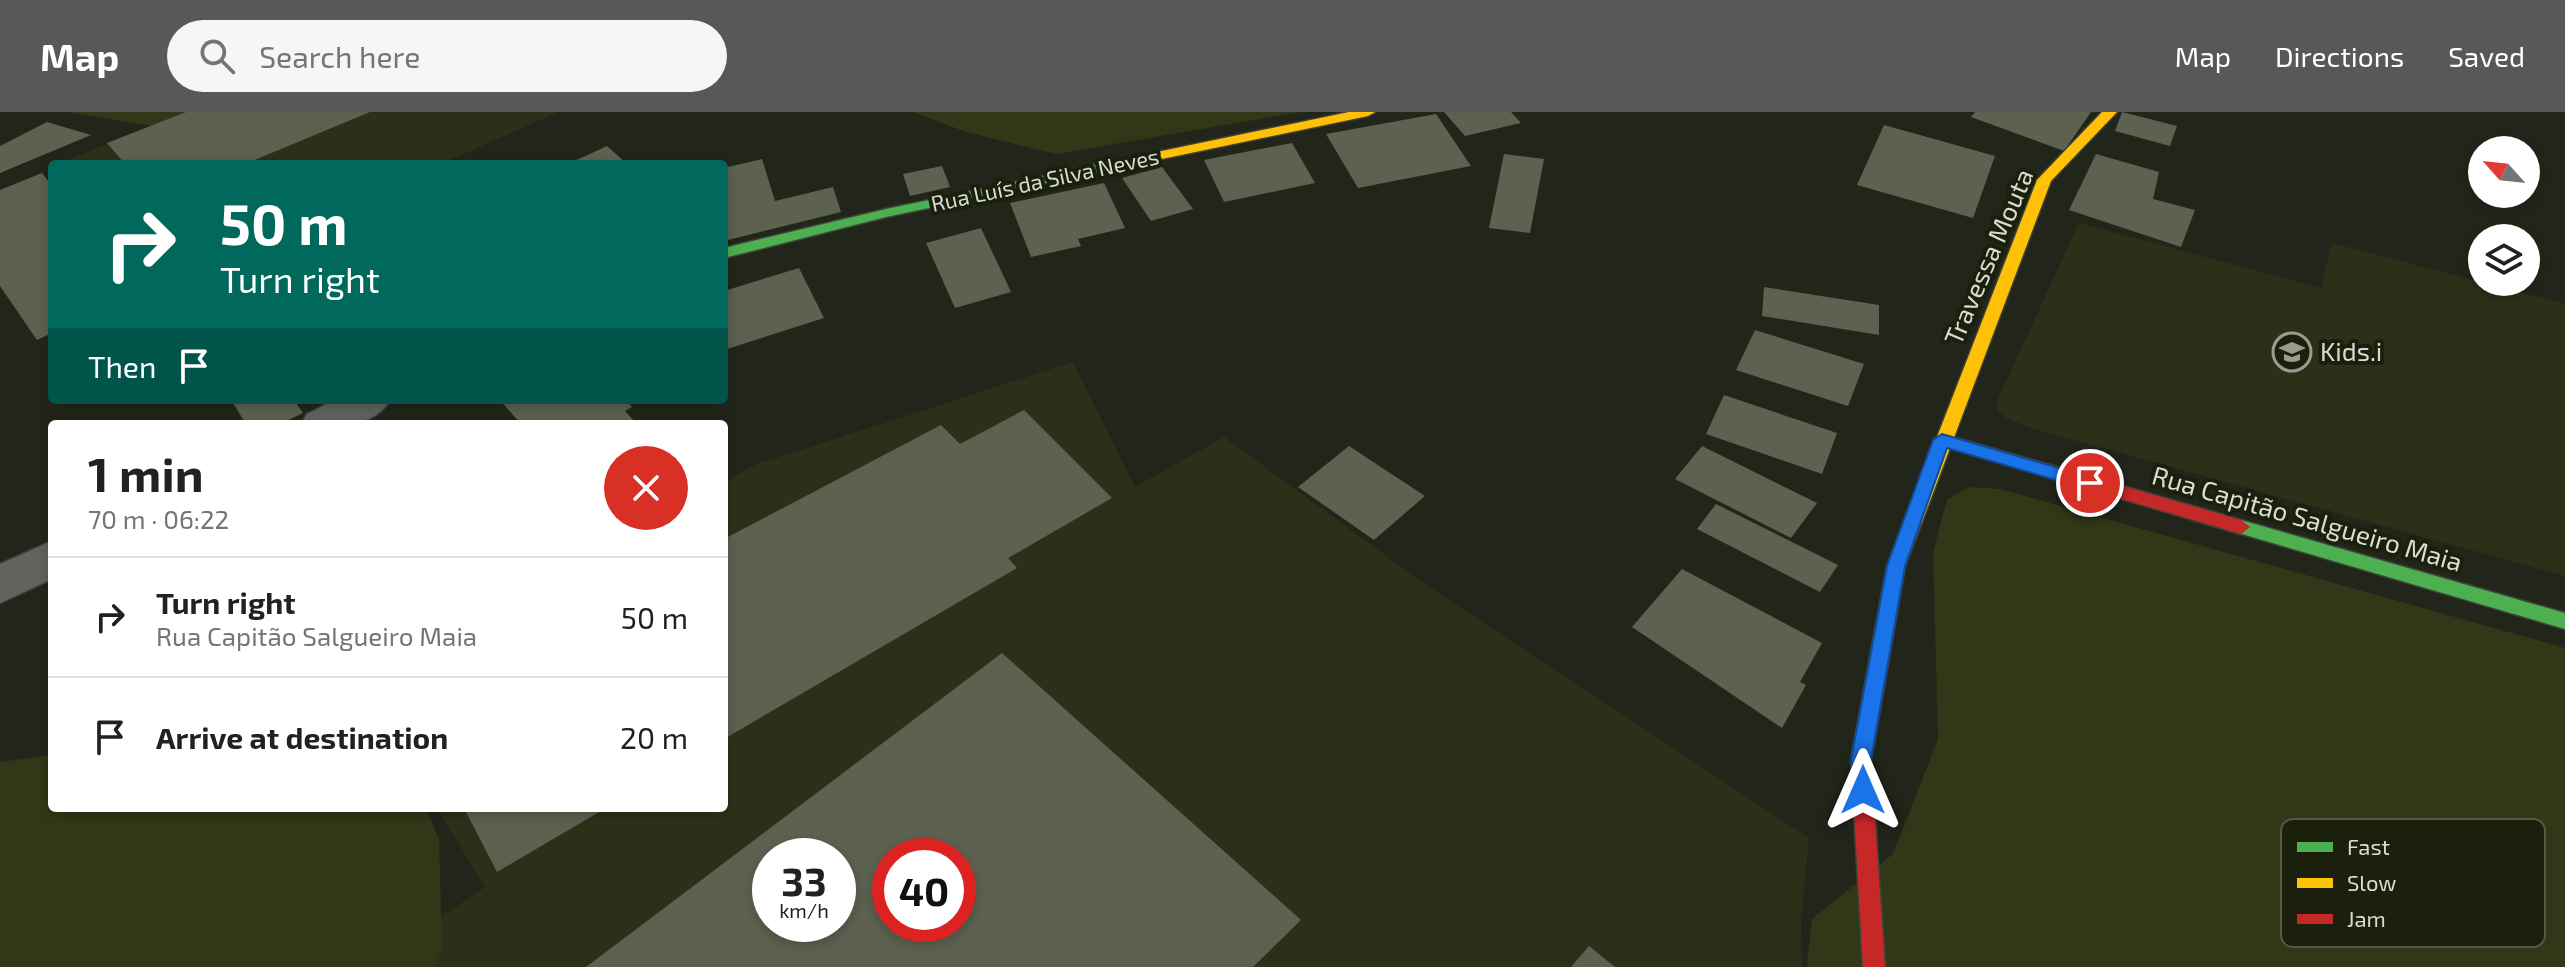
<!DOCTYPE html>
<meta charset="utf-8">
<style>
:root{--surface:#fff;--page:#f6f6f6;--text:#202124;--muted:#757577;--line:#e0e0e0;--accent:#565955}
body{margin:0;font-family:"Exo 2",sans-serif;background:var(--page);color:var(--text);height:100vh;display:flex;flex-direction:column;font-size:30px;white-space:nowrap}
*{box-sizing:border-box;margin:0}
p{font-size:26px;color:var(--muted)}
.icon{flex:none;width:44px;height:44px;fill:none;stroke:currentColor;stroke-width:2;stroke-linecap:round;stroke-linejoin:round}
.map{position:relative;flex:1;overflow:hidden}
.sheet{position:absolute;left:48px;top:308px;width:680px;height:392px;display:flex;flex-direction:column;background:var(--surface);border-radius:8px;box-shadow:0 4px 12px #0003}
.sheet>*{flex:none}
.top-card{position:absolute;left:48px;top:48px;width:680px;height:244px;border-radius:8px;box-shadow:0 4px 12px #0003;background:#00695c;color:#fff;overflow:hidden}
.needle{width:52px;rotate:297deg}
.fabs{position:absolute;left:2468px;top:24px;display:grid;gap:16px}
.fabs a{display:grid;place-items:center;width:72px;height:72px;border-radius:50%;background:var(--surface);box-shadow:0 4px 12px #0003;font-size:40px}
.speed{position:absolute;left:752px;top:726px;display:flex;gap:16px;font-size:40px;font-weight:700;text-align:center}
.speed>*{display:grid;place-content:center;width:104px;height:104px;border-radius:50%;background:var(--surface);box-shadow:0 4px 12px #0003;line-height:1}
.speed small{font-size:20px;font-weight:400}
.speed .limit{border:12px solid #d22;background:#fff;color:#111}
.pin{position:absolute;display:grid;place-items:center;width:68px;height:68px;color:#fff;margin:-34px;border:4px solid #fff;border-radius:50%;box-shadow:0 2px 8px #0007}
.me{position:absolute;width:88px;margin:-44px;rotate:0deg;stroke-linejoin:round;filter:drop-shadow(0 0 6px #0008)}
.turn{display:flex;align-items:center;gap:28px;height:168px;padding:0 40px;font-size:36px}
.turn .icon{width:104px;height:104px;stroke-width:2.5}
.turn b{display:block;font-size:56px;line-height:68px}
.then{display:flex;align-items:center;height:76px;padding:0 40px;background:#0003;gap:16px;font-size:30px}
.round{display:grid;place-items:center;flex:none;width:84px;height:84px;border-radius:42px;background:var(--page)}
.head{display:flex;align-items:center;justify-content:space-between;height:136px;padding:0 40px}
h1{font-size:48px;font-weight:700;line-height:60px}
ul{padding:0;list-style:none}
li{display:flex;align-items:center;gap:24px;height:120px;padding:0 40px;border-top:2px solid var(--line)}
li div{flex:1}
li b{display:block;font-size:30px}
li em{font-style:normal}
header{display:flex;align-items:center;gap:48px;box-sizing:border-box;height:112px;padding:0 40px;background:var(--accent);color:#fff}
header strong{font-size:38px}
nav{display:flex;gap:44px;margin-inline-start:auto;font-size:28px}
.search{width:560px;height:72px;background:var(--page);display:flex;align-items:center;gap:20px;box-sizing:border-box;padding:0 28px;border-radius:44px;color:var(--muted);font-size:30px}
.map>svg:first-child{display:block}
.built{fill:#2b3119;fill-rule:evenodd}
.green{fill:#303817}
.building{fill:#5c6150;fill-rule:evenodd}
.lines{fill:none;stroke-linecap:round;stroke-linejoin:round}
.street-casing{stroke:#3e4238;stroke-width:3}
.fast-casing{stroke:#3e4238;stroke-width:3}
.slow-casing{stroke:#3e4238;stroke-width:3}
.jam-casing{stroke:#3e4238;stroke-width:3}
.street{fill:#61635e;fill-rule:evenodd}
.fast{fill:#4caf50;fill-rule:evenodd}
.slow{fill:#ffc107;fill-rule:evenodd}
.jam{fill:#c62828;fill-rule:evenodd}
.route{fill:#1a73e8;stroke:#114b97;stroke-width:2}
.labels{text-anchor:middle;stroke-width:8;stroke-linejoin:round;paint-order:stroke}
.far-street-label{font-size:22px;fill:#d9ddd1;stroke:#1b200d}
.street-label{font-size:26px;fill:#d9ddd1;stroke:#1b200d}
.poi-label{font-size:26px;fill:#d9ddd1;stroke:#1b200d;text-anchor:start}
.key{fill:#1b200d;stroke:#545948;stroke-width:2}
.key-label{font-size:22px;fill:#d9ddd1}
</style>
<header>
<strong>Map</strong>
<div class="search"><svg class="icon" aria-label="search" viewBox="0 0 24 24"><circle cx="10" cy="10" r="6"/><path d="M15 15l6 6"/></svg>Search here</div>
<nav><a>Map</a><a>Directions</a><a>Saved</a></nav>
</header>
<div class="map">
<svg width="2565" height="855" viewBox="0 0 2565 855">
<rect width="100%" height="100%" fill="#22261a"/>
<!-- built -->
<path class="built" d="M186,0h372l-117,52h-384z
M2079,111l242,65 11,-45 233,61v272l-531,-147 -30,-12 -7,-8v-8z
M1073,250l62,125 89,-50 195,143 390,258 -8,82 1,47h-1434l117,-80 -48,-79h287v-326l33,-18zM770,744h68v68h-68zM890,744h68v68h-68z"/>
<!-- green -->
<path class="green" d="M66,0h130l-36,15z
M913,0h389l-246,42 -90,-22z
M1969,375l31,2 565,159v319h-758l5,-48 81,-65 45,-115 -5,-187 14,-52z
M52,643v53h374l13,32 3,108 -7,19h-435v-205z"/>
<!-- building -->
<path class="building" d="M186,0h184l-125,52h-120l-18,-21z
M1444,0h67l10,11 -56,13z
M1975,0h116l-27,39 -93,-34z
M2122,0l55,14 -7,20 -55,-15z
M1436,2l35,52 -113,22 -32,-54z
M47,10l44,13 -91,38v-27z
M1884,13l111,31 -22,62 -116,-33z
M1292,31l23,40 -91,19 -20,-42z
M607,34l20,18h-59z
M1504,42l40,5 -14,74 -41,-5z
M2096,42l63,18 -6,27 42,11 -14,37 -112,-37z
M762,47l13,42 58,-14 8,25 -117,29v-73z
M942,54l8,21 -40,9 -7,-22z
M1162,55l31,42 -42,12 -29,-43z
M42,61l10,13v147l-15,7 -37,-54v-96z
M1104,71l21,45 -47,11 3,7 -50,11 -21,-54z
M981,116l30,64 -56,16 -29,-65z
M799,156l25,50 -100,32v-59z
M1764,175l115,18v30l-117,-19z
M1755,218l109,34 -16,42 -112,-36z
M1724,283l113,38 -15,41 -116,-40z
M231,288h63l9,13 -23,11h-34z
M500,288h126l6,7 -7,4 12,13h-116z
M1024,298l88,88 -104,60 9,10 -293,171v-200l217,-114 19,19z
M1349,334l76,50 -51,44 -76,-53z
M1702,334l115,57 -26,35 -116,-59z
M1716,392l122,61 -18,27 -123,-63z
M1682,457l140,74 -22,39 6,3 -24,43 -150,-101z
M1002,541l299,267 -48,47h-667zM770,744h68v68h-68zM890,744h68v68h-68z
M464,696h142l-109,64z
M1589,834l26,21h-44z"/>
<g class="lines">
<defs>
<path id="street" d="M335,288h55c-18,31 -59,24 -89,24l6,-10z
M52,429v38l-52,24v-39z"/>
<path id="fast" d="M1109,50l5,1v6l-228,48 -162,41v-10l162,-39z
M2241,408l324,93v16l-330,-97 -3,-5z"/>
<path id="slow" d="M1349,0h26l-7,4 -259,54 -7,-4 7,-4z
M2102,0h15l-66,69 -129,341 -3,5h-12l-3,-5 133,-342z"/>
<path id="jam" d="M1942,322l299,86 9,7 -9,7 -305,-90 -2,-4z
M1913,403l9,7 -17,44 -34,194 14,207h-22l-12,-207 36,-194 17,-44z"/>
</defs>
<!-- street casing -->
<use href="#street" class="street-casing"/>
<!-- fast casing -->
<use href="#fast" class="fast-casing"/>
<!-- slow casing -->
<use href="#slow" class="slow-casing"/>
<!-- jam casing -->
<use href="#jam" class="jam-casing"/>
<!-- street -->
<use href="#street" class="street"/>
<!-- fast -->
<use href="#fast" class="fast"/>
<!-- slow -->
<use href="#slow" class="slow"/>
<!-- jam -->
<use href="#jam" class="jam"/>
</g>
<!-- route -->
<path class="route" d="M1942,322l154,45 3,4 -9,7 -143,-42 -42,118 -34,194 2,30 -3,6 -7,3 -7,-3 -5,-36 36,-194 46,-126z"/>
<!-- icons -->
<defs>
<symbol id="school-ring" viewBox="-11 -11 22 22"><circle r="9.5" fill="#1b200d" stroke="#999d91" stroke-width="1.5"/><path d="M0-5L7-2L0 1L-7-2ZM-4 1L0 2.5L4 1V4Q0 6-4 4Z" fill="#999d91"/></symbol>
</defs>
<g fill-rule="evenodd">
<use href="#school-ring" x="2270" y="218" width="44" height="44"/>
</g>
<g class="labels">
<!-- far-street labels -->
<g class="far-street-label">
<text transform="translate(1045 68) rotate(-12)" y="8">Rua Luís da Silva Neves</text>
</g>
<!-- street labels -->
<g class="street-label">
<text transform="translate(1989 145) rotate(-67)" y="9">Travessa Mouta</text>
<text transform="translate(2307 407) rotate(16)" y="9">Rua Capitão Salgueiro Maia</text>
</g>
<!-- poi labels -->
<g class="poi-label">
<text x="2320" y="249">Kids.i</text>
</g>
</g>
<!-- legend -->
<rect x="2281" y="707" width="264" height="128" rx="12" class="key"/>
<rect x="2297" y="730" width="36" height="10" fill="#4caf50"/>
<rect x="2297" y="766" width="36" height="10" fill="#ffc107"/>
<rect x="2297" y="802" width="36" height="10" fill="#c62828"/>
<g class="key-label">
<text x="2347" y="743">Fast</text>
<text x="2347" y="779">Slow</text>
<text x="2347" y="815">Jam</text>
</g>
</svg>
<div class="fabs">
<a><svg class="needle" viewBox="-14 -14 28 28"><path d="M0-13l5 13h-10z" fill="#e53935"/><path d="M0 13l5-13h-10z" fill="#757577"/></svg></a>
<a><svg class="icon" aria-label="layers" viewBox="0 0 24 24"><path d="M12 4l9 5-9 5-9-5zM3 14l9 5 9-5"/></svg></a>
</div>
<div class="speed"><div>33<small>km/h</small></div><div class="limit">40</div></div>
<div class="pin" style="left:2090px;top:371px;background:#d93025"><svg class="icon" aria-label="arrive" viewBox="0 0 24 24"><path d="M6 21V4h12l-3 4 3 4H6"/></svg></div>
<svg class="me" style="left:1863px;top:678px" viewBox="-20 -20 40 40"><path d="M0-17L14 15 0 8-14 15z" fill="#1a73e8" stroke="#fff" stroke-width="4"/></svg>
<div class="top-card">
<div class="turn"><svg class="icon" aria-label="right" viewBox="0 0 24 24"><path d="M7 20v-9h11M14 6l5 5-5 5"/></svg><div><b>50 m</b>Turn right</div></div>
<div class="then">Then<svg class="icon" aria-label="arrive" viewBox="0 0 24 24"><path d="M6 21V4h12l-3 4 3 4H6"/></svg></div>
</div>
<section class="sheet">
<div class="head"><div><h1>1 min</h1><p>70 m · 06:22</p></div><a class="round" style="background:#d93025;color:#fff"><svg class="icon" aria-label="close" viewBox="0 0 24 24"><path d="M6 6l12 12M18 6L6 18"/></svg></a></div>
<ul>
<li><svg class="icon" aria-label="right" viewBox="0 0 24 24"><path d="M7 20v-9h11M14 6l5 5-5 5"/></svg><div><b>Turn right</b><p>Rua Capitão Salgueiro Maia</p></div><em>50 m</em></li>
<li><svg class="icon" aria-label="arrive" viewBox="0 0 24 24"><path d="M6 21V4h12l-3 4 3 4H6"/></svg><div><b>Arrive at destination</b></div><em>20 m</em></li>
</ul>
</section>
</div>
